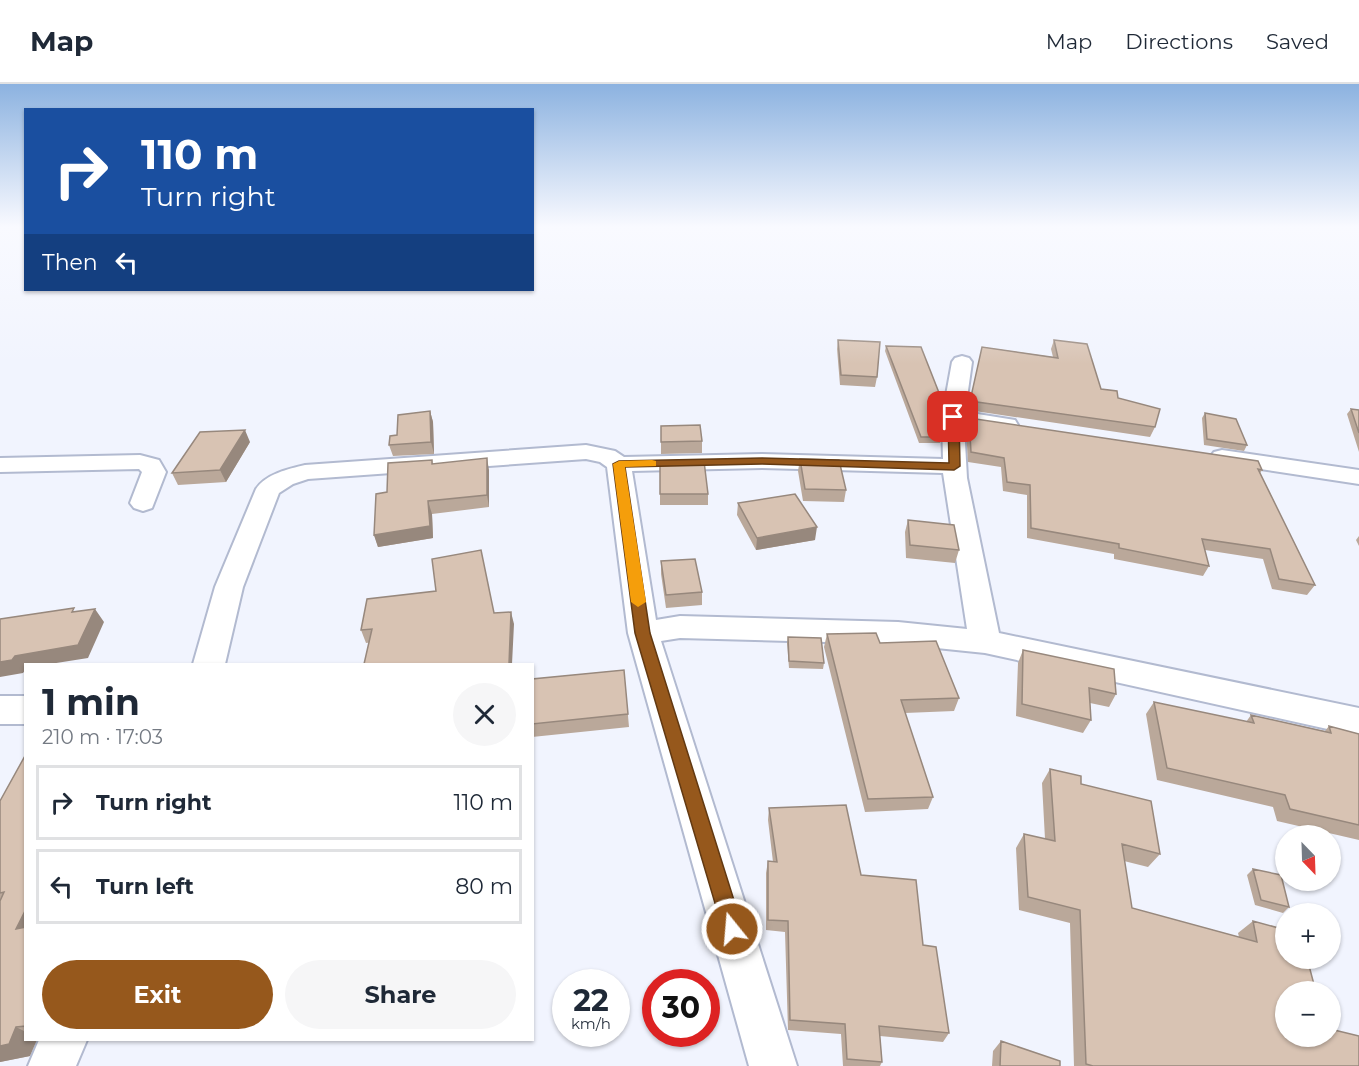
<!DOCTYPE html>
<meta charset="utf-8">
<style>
:root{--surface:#fff;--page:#f6f6f7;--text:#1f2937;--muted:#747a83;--line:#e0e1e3;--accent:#96581c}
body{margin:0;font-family:Montserrat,sans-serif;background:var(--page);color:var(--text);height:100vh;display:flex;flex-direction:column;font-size:22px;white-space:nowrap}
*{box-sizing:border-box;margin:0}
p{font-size:20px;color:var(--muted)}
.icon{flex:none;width:33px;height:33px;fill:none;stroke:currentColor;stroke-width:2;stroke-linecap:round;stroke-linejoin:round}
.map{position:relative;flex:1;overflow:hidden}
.drawer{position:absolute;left:24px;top:579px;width:510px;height:378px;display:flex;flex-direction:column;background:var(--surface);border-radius:0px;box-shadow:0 2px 4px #0004}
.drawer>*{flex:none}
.banner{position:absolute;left:24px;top:24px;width:510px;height:183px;border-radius:0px;box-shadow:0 2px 4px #0004;background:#1a4fa0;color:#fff;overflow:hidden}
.needle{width:39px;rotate:157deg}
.buttons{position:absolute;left:1275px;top:741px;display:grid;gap:12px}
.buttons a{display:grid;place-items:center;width:66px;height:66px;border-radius:50%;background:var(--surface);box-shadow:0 2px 4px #0004;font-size:30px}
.speed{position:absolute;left:552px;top:885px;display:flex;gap:12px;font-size:30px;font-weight:700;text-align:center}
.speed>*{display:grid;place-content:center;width:78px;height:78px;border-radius:50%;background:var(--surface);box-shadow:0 2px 4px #0004;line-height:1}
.speed small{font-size:15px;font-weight:400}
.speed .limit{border:9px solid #d22;background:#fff;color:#111}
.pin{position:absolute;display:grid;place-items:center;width:51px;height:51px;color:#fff;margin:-26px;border-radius:12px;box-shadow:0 3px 9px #0006}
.me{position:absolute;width:66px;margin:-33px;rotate:343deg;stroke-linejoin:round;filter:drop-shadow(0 0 4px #0008)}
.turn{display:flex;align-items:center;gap:21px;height:126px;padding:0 18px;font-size:27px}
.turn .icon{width:78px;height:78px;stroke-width:2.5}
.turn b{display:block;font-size:42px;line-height:51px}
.then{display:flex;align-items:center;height:57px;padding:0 18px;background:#0003;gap:12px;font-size:22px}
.round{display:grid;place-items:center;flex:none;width:63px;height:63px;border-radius:32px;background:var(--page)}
.summary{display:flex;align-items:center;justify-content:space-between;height:102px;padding:0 18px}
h1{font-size:36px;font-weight:700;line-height:45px}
.button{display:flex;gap:12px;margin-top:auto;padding:12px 18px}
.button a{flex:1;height:69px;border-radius:36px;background:var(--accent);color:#fff;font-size:24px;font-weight:700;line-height:69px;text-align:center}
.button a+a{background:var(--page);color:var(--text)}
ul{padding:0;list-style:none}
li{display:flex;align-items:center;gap:18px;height:75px;margin:0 12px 9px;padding:0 6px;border:3px solid var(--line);border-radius:0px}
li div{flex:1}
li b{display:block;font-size:22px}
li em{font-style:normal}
header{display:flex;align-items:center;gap:36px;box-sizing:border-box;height:84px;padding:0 30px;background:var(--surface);border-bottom:2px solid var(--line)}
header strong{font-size:28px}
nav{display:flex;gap:33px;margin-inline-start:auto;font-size:21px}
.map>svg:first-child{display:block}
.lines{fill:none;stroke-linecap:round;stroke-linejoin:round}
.minor-casing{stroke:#b2bad0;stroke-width:4}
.minor{fill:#fff;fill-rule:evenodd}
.wall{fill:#baa89a}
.shaded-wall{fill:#97887d}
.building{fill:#d8c3b3;stroke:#97887d;stroke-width:1.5}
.route{fill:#96581c;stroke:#623912;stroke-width:1.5}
.slow{fill:#f59e0b}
</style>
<header>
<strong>Map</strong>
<nav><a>Map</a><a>Directions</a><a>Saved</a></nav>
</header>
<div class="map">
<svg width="1359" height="982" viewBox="0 0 1359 982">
<rect width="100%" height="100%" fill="#f1f4fe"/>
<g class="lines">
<defs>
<path id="minor" d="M962,272l7,2 3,4 -7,50 50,8 3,5 -3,5 -8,2 -43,-7 3,53 32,155 360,75v28l-374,-83 -87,-9 -218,-6 -19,3 136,425h-48l-121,-433 -21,-166 -7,-5 -14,-3 -278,20 -15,5 -14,9 -36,94 -18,77h-32l22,-77 41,-98c10,-15 32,-20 49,-24l281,-20 29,6 9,6 138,-3 181,5 -1,-42 10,-55 3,-4zM762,384l181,5 24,156 -69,-7 -218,-6 -24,4 -24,-149z
M1222,366l137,20v14l-145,-22 -4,-5 4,-5z
M140,371l19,5 7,12 -14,36 -9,3 -9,-3 -4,-5 12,-31 -3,-3 -139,3v-14z
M0,612h26v28h-26z
M39,956h48l-11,26h-48z"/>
</defs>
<!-- minor casing -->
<use href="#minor" class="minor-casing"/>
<!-- minor -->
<use href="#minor" class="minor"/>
</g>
<!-- wall -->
<path class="wall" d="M838,256l39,37 -2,10 -35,-2 -3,-36z
M1054,256l47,49 17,9 37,29 -5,10 -182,-27 14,-63 71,10 -2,-8z
M886,262l56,91 -2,6h-21l-34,-92z
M1351,325l8,1v42l-12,-38z
M430,327l3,11 1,32 -41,2 -4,-11 8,-10z
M1205,329l42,32 -3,6 -40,-6 -2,-27z
M969,334l293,52 -2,3 55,112 -8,10 -35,-6 -9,-30 -58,-9 4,16 -6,10 -89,-17v-5l-87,-16v-43l-24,-4 -2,-24 -33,-5 -2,-34z
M661,342l41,15v12l-41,1z
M250,358l-24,40 -48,3 -6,-12z
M800,375l46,31 -2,12 -41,-1 -5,-30z
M432,376l1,4 56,6v37l-57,7 1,24 -55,9 -4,-12 13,-43z
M660,410h48v11h-48z
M738,419l77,37 -59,10 -19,-35z
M908,436l51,30 -4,13 -49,-5 -1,-26z
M1359,452v10l-3,-6z
M661,477l41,31v13l-36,3 -5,-34z
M494,529l20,11 -148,19 -5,-13z
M827,550l53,9 79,55 -5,13 -49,2 28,84 -5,12 -63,3 -41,-165z
M788,553l36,26 -1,6 -34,-1 -2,-25z
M1023,566l93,44 -7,13 -19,-4 1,17 -8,13 -67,-17 2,-53z
M624,586l5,57 -97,10v-58z
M1154,618l92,20 5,-7 74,16 4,-5 30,8v106l-82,-19 -4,-14 -116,-27 -11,-66z
M26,670v286l4,16 -30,6v-261z
M1050,685l31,15 79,70 -12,13 -24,-6 8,47 107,29 -1,-4 15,-12 33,71 73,74h-285l-4,-143 -51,-13 -3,-62 8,-14 21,5 -3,-56z
M769,724l92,67 62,70 26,88 -6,9 -63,-6 2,26 -2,4h-37l-2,-32 -53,-4 -3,-98 -19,-2v-57l2,-12 5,1 -5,-42z
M1253,785l36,38 -6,6 -28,-8 -8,-30z
M1001,957l59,25h-68l1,-15z"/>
<!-- shaded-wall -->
<path class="shaded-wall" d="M430,327l3,11 1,32 -3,-12z
M245,346l5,12 -24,40 -6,-12z
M487,374l2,12v37l-2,-12z
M428,417l4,13 1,24 -55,9 -4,-12z
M817,443l-2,13 -59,10 1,-12z
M95,525l9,13 -16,36 -38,6h-24v5l-3,4 -23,4v-15l15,-6z
M511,528l3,12 -2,40h-3z
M26,825v27l-10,-7z
M16,943l10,5v8h11l-7,16 -30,6v-16z"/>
<!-- building -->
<path class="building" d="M838,256l42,2 -3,35 -36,-2z
M1054,256l33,4 14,45 16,2 1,7 42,11 -5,18 -185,-26 12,-54 76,11z
M886,262l35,1 22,56 -1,34h-21z
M1351,325l8,1v23z
M430,327l1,31 -42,3 1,-9 7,-1 1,-20z
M1205,329l31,6 11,26 -40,-6z
M969,334l289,43 4,9 -4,-1 57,116 -36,-6 -9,-30 -68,-10 7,27 -90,-18v-4l-88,-16 -1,-43 -23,-3 -3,-24 -33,-6z
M700,341l2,16 -41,1v-16z
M245,346l-25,40 -48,3 28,-41z
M487,374v37l-59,6 2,25 -56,9 2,-41 11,-2 1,-29 44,-3v4z
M800,375l39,1 7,30 -41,-1z
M704,377l4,33h-48v-32z
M795,410l22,33 -60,11 -19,-35z
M908,436l46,5 5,25 -49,-5z
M481,466l13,63 17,-1 -2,52h-145l8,-35 -11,1 6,-31 69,-8 -4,-32z
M695,475l7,33 -36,3 -5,-34z
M74,524l-2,4 23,-3 -17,36 -63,11 -3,4 -12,2v-43z
M876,549l4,10 56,-2 23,57 -58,2 32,97 -65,2 -41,-165z
M788,553l33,1 3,25 -35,-2z
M1023,566l91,19 2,25 -27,-6 2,32 -69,-16z
M624,586l4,44 -96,10v-45z
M1154,618l100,21 -3,-8 80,18 -2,-7 30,8v91l-69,-16 -5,-14 -118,-27z
M26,670v155l-10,20 10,-2v99l-10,1 -7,17 -9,2v-145l4,-9 -4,1v-92z
M1050,685l31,7v8l70,17 9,53 -38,-10 10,64 125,34 -4,-21 33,9v28h21l9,34h-30v44h44v-7l29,7v30h-266l-7,-2 -6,-154 -52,-13 -4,-63 31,7z
M846,721l15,70 55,5 7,65 13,2 13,86 -70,-7 3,36 -35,-3 -2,-35 -55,-4 -2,-99 -20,-1v-59l9,1 -8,-54z
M1253,785l28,6 8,32 -28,-7z
M1001,957l59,20v5h-60z"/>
<!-- sky -->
<linearGradient id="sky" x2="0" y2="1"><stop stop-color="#8cb2e0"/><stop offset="0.51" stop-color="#f9faff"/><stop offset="1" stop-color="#f9faff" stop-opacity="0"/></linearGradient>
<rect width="1359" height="280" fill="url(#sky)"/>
<!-- route -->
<path class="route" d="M953,330l6,3 1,49 -6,4 -192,-6 -137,3 25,166 93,296 -4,8 -7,3 -7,-3 -90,-304 -22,-169 6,-3 143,-3 187,5 -1,-46z"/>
<!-- slow -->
<path class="slow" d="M652,376l4,1v5l-31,1 21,135 -8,5 -7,-5 -18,-138 6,-3z"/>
</svg>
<div class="buttons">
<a><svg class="needle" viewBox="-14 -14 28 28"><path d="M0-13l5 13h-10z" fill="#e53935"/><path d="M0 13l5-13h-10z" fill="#747a83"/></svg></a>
<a>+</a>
<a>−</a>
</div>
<div class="speed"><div>22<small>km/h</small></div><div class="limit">30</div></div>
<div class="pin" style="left:953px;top:333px;background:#d93025"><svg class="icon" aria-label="arrive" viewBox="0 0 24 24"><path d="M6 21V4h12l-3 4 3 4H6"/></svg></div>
<svg class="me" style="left:732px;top:845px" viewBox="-20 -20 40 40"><circle r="17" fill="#96581c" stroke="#fff" stroke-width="3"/><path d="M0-11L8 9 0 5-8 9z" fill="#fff"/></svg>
<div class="banner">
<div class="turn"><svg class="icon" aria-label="right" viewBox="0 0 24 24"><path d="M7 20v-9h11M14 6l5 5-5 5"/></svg><div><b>110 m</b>Turn right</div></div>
<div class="then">Then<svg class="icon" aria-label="left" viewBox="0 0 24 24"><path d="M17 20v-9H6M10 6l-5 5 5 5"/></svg></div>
</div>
<section class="drawer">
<div class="summary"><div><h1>1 min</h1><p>210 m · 17:03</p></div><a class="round"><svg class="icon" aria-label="close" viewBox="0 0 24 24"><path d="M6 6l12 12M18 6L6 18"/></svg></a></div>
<ul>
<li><svg class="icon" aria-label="right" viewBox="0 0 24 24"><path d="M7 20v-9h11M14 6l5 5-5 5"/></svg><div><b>Turn right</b></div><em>110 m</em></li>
<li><svg class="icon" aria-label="left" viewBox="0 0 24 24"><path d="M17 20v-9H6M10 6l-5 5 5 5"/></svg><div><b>Turn left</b></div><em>80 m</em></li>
</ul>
<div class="button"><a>Exit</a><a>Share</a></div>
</section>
</div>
